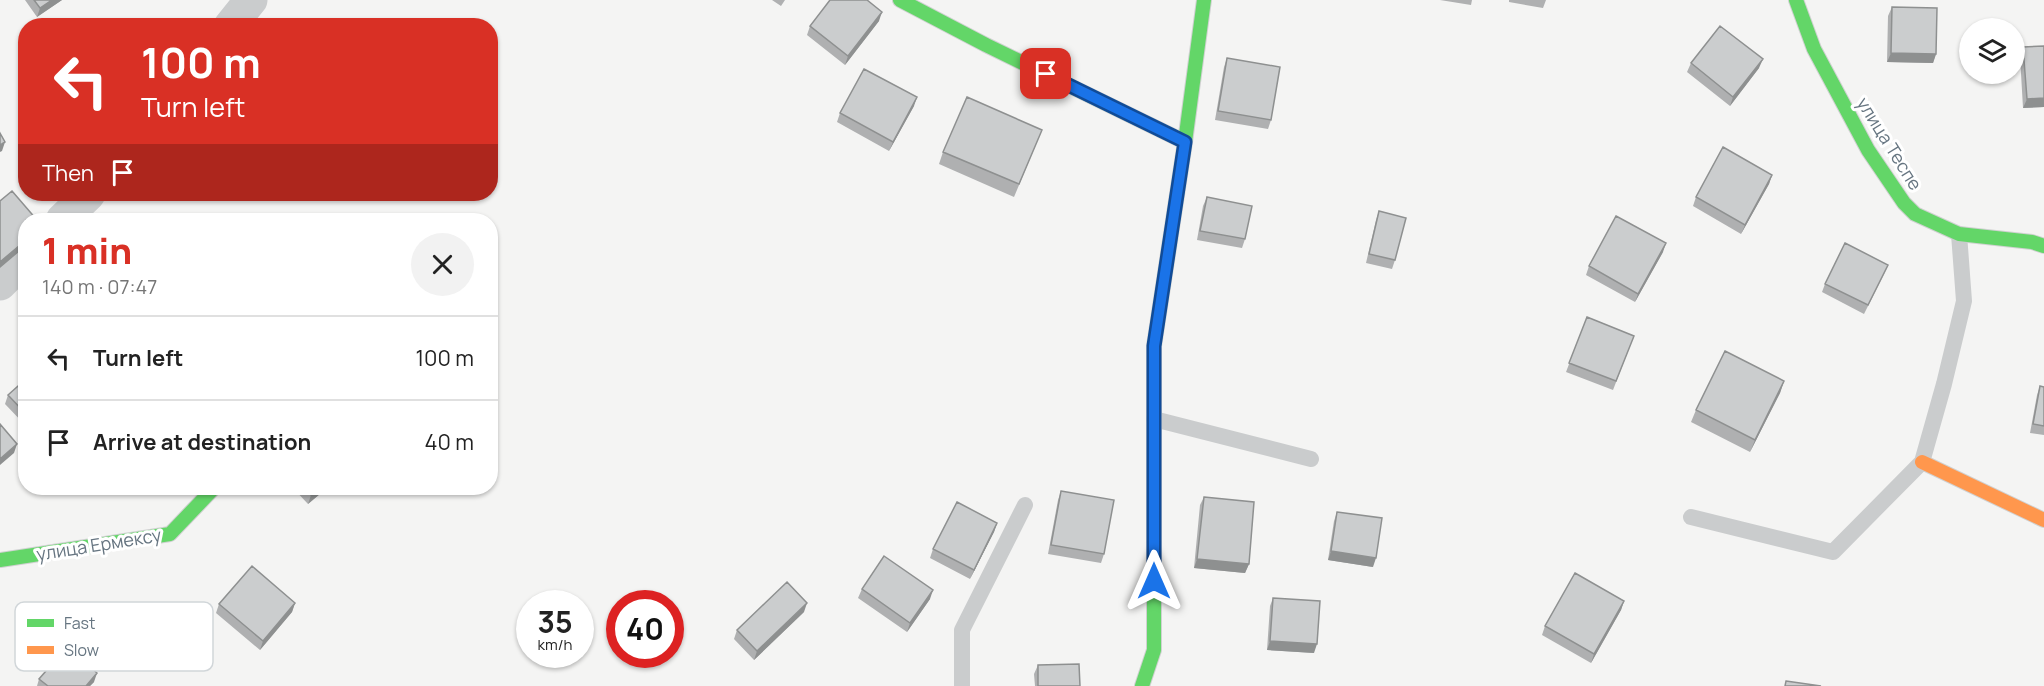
<!DOCTYPE html>
<meta charset="utf-8">
<style>
:root{--surface:#fff;--page:#f2f2f2;--text:#222;--muted:#767676;--line:#e0e0e0;--accent:#d93025}
body{margin:0;font-family:Manrope,sans-serif;background:var(--page);color:var(--text);height:100vh;display:flex;flex-direction:column;font-size:22px;white-space:nowrap}
*{box-sizing:border-box;margin:0}
p{font-size:20px;color:var(--muted)}
.icon{flex:none;width:33px;height:33px;fill:none;stroke:currentColor;stroke-width:2;stroke-linecap:round;stroke-linejoin:round}
.map{position:relative;flex:1;overflow:hidden}
.panel{position:absolute;left:18px;top:213px;width:480px;height:282px;display:flex;flex-direction:column;background:var(--surface);border-radius:24px;box-shadow:0 2px 4px #0004}
.panel>*{flex:none}
.guide{position:absolute;left:18px;top:18px;width:480px;height:183px;border-radius:24px;box-shadow:0 2px 4px #0004;background:#d93025;color:#fff;overflow:hidden}
.tools{position:absolute;left:1959px;top:18px;display:grid;gap:12px}
.tools a{display:grid;place-items:center;width:66px;height:66px;border-radius:50%;background:var(--surface);box-shadow:0 2px 4px #0004;font-size:30px}
.speed{position:absolute;left:516px;top:590px;display:flex;gap:12px;font-size:30px;font-weight:700;text-align:center}
.speed>*{display:grid;place-content:center;width:78px;height:78px;border-radius:50%;background:var(--surface);box-shadow:0 2px 4px #0004;line-height:1}
.speed small{font-size:15px;font-weight:400}
.speed .limit{border:9px solid #d22;background:#fff;color:#111}
.pin{position:absolute;display:grid;place-items:center;width:51px;height:51px;color:#fff;margin:-26px;border-radius:12px;box-shadow:0 3px 9px #0006}
.me{position:absolute;width:66px;margin:-33px;rotate:0deg;stroke-linejoin:round;filter:drop-shadow(0 0 4px #0008)}
.turn{display:flex;align-items:center;gap:21px;height:126px;padding:0 24px;font-size:27px}
.turn .icon{width:78px;height:78px;stroke-width:2.5}
.turn b{display:block;font-size:42px;line-height:51px}
.then{display:flex;align-items:center;height:57px;padding:0 24px;background:#0003;gap:12px;font-size:22px}
.round{display:grid;place-items:center;flex:none;width:63px;height:63px;border-radius:32px;background:var(--page)}
.summary{display:flex;align-items:center;justify-content:space-between;height:102px;padding:0 24px}
h1{font-size:36px;font-weight:800;line-height:45px;color:var(--accent)}
ul{padding:0;list-style:none}
li{display:flex;align-items:center;gap:18px;height:84px;padding:0 24px;border-top:2px solid var(--line)}
li div{flex:1}
li b{display:block;font-size:22px}
li em{font-style:normal}
.map>svg:first-child{display:block}
.lines{fill:none;stroke-linecap:round;stroke-linejoin:round}
.fast-casing{stroke:#d0d1d1;stroke-width:16}
.slow-casing{stroke:#d0d1d1;stroke-width:16}
.lane{stroke:#cacccd;stroke-width:16}
.street{stroke:#cacccd;stroke-width:33}
.fast{stroke:#63d668;stroke-width:14}
.slow{stroke:#ff974d;stroke-width:14}
.wall{fill:#afb0b1}
.shaded-wall{fill:#8e9090}
.building{fill:#cbcdce;stroke:#8e9090;stroke-width:1.5}
.route-casing{stroke:#114b97;stroke-width:15}
.route{stroke:#1a73e8;stroke-width:10}
.labels{text-anchor:middle;stroke-width:6;stroke-linejoin:round;paint-order:stroke}
.street-label{font-size:18px;fill:#667581;stroke:#fff}
.key{fill:#fff;stroke:#d1d6d9;stroke-width:1.5}
.key-label{font-size:16px;fill:#667581}
</style>
<div class="map">
<svg width="2044" height="686" viewBox="0 0 2044 686">
<rect width="100%" height="100%" fill="#f4f4f3"/>
<g class="lines">
<defs>
<path id="fast" d="M900,0l86,45 199,97
M1796,0l18,49 54,101 36,53 11,11 44,20 73,8 12,4
M0,560l170,-26 44,-46
M1142,686l12,-36v-304l31,-204 19,-142"/>
<path id="slow" d="M1922,462l122,58"/>
</defs>
<!-- fast casing -->
<use href="#fast" class="fast-casing"/>
<!-- slow casing -->
<use href="#slow" class="slow-casing"/>
<!-- lane -->
<path class="lane" d="M1154,419l157,40
M1691,517l142,35 89,-90 22,-78 20,-83 -5,-67
M962,686v-56l63,-125"/>
<!-- street -->
<path class="street" d="M230,26l21,-26
M62,220l27,-26
M0,284l26,-26"/>
<!-- fast -->
<use href="#fast" class="fast"/>
<!-- slow -->
<use href="#slow" class="slow"/>
</g>
<!-- wall -->
<path class="wall" d="M25,0h37l-25,17z
M772,0h13l-4,6z
M1440,0h32l-1,5z
M1509,0h37l-3,8 -34,-6z
M1892,7l44,47 -3,9 -46,-1 1,-46z
M879,21l-34,44 -38,-30 3,-9z
M2023,47l21,60 -21,1 -3,-52z
M1227,58l44,62 -3,9 -53,-9 9,-53z
M1691,63l68,5 -29,38 -43,-34z
M914,106l-25,45 -52,-29 3,-9z
M1037,142l-23,55 -75,-33 4,-12z
M1772,175l-3,9 -28,50 -48,-28 3,-9z
M1207,197l38,42 -3,9 -45,-8 6,-34z
M1379,211l16,49 -3,9 -26,-6 10,-43z
M1663,252l-28,50 -49,-27 3,-9z
M1888,265l-4,9 -20,40 -42,-22 3,-8z
M1587,317l47,19 -21,54 -47,-18z
M26,379v47l-21,-22 3,-9z
M1784,381l-4,12 -30,59 -59,-30 5,-12z
M2040,386l4,1v48l-14,-2 7,-38z
M293,488h34l-19,16z
M1061,491l43,63 -3,9 -53,-9 10,-54z
M1204,497l45,67 -4,9 -51,-5 6,-63z
M1337,512l36,55 -45,-7 6,-39z
M997,523l-3,9 -24,47 -40,-21 3,-9z
M862,589l68,10 -23,33 -49,-34z
M1273,598l41,55 -47,-3 3,-44z
M1624,601l-3,9 -30,53 -49,-28 3,-9z
M295,603l-3,9 -32,38 -44,-37 3,-9z
M804,612l-50,48 -20,-21 3,-9z
M1038,665l42,21h-45l-1,-12z
M39,679l55,3 -4,4h-53z"/>
<!-- shaded-wall -->
<path class="shaded-wall" d="M52,0h10l-25,17 3,-9z
M882,12l-3,9 -34,44 3,-9z
M1891,53l45,1 -3,9 -46,-1z
M1763,59l-4,9 -29,38 3,-9z
M917,97l-3,9 -25,45 4,-9z
M2044,98v9l-21,1 4,-9z
M5,142l-3,9 -2,1v-7z
M1772,175l-3,9 -28,50 4,-9z
M26,240v6l-26,22v-6z
M1666,243l-3,9 -28,50 3,-8z
M1784,381l-4,12 -30,59 5,-12z
M17,444l-3,9 -14,12v-6z
M320,488h7l-19,16 3,-9z
M997,523l-3,9 -24,47 4,-9z
M1331,551l45,7 -3,9 -45,-7z
M1197,559l52,5 -4,9 -51,-5z
M933,590l-3,9 -23,33 3,-9z
M1624,601l-3,9 -30,53 3,-9z
M295,603l-3,9 -32,38 3,-9z
M807,603l-3,9 -50,48 3,-9z
M1270,641l47,3 -3,9 -47,-3z
M97,673l-3,9 -4,4h-4z"/>
<!-- building -->
<path class="building" d="M34,0h18l-12,8z
M830,0h37l15,12 -34,44 -38,-30z
M1892,7l45,1 -1,46 -45,-1z
M1720,26l43,33 -30,38 -42,-34z
M2044,46v52l-17,1 -4,-52z
M1227,58l53,9 -9,53 -53,-9z
M864,69l53,28 -24,45 -53,-29z
M967,97l75,33 -23,54 -76,-32z
M0,133l5,9 -5,3z
M1723,147l49,28 -27,50 -49,-28z
M12,191l25,29h-11v20l-26,22v-61z
M1207,197l45,9 -7,33 -45,-8z
M1379,211l27,7 -11,42 -26,-6z
M1616,216l50,27 -28,51 -49,-28z
M1845,243l43,22 -20,40 -43,-21z
M1587,317l47,19 -18,45 -47,-18z
M1725,351l59,30 -29,59 -59,-30z
M26,379v35l-18,-19z
M2040,386l4,1v39l-11,-2z
M0,424l17,20 -17,15z
M304,488h16l-9,7z
M1061,491l53,9 -10,54 -53,-9z
M1204,497l50,5 -5,62 -52,-5z
M957,502l40,21 -23,47 -41,-21z
M1337,512l45,6 -6,40 -45,-7z
M884,556l49,34 -23,33 -48,-34z
M252,566l43,37 -32,38 -44,-37z
M1575,573l49,28 -30,53 -49,-28z
M787,582l20,21 -50,48 -20,-21z
M1273,598l47,3 -3,43 -47,-3z
M67,647l30,26 -11,13h-38l-9,-7z
M1079,664l1,22h-42v-21z
M1786,681l35,5h-36z"/>
<g class="lines">
<defs>
<path id="route" d="M1046,74l139,68 -31,204v235"/>
</defs>
<!-- route casing -->
<use href="#route" class="route-casing"/>
<!-- route -->
<use href="#route" class="route"/>
</g>
<g class="labels">
<!-- street labels -->
<g class="street-label">
<text transform="translate(1889 144) rotate(58)" y="6">улица Теспе</text>
<text transform="translate(99 545) rotate(-9)" y="6">улица Ермексу</text>
</g>
</g>
<!-- legend -->
<rect x="15" y="602" width="198" height="69" rx="9" class="key"/>
<rect x="27" y="619" width="27" height="8" fill="#63d668"/>
<rect x="27" y="646" width="27" height="8" fill="#ff974d"/>
<g class="key-label">
<text x="64" y="629">Fast</text>
<text x="64" y="656">Slow</text>
</g>
</svg>
<div class="tools">
<a><svg class="icon" aria-label="layers" viewBox="0 0 24 24"><path d="M12 4l9 5-9 5-9-5zM3 14l9 5 9-5"/></svg></a>
</div>
<div class="speed"><div>35<small>km/h</small></div><div class="limit">40</div></div>
<div class="pin" style="left:1046px;top:74px;background:#d93025"><svg class="icon" aria-label="arrive" viewBox="0 0 24 24"><path d="M6 21V4h12l-3 4 3 4H6"/></svg></div>
<svg class="me" style="left:1154px;top:581px" viewBox="-20 -20 40 40"><path d="M0-17L14 15 0 8-14 15z" fill="#1a73e8" stroke="#fff" stroke-width="4"/></svg>
<div class="guide">
<div class="turn"><svg class="icon" aria-label="left" viewBox="0 0 24 24"><path d="M17 20v-9H6M10 6l-5 5 5 5"/></svg><div><b>100 m</b>Turn left</div></div>
<div class="then">Then<svg class="icon" aria-label="arrive" viewBox="0 0 24 24"><path d="M6 21V4h12l-3 4 3 4H6"/></svg></div>
</div>
<section class="panel">
<div class="summary"><div><h1>1 min</h1><p>140 m · 07:47</p></div><a class="round"><svg class="icon" aria-label="close" viewBox="0 0 24 24"><path d="M6 6l12 12M18 6L6 18"/></svg></a></div>
<ul>
<li><svg class="icon" aria-label="left" viewBox="0 0 24 24"><path d="M17 20v-9H6M10 6l-5 5 5 5"/></svg><div><b>Turn left</b></div><em>100 m</em></li>
<li><svg class="icon" aria-label="arrive" viewBox="0 0 24 24"><path d="M6 21V4h12l-3 4 3 4H6"/></svg><div><b>Arrive at destination</b></div><em>40 m</em></li>
</ul>
</section>
</div>
